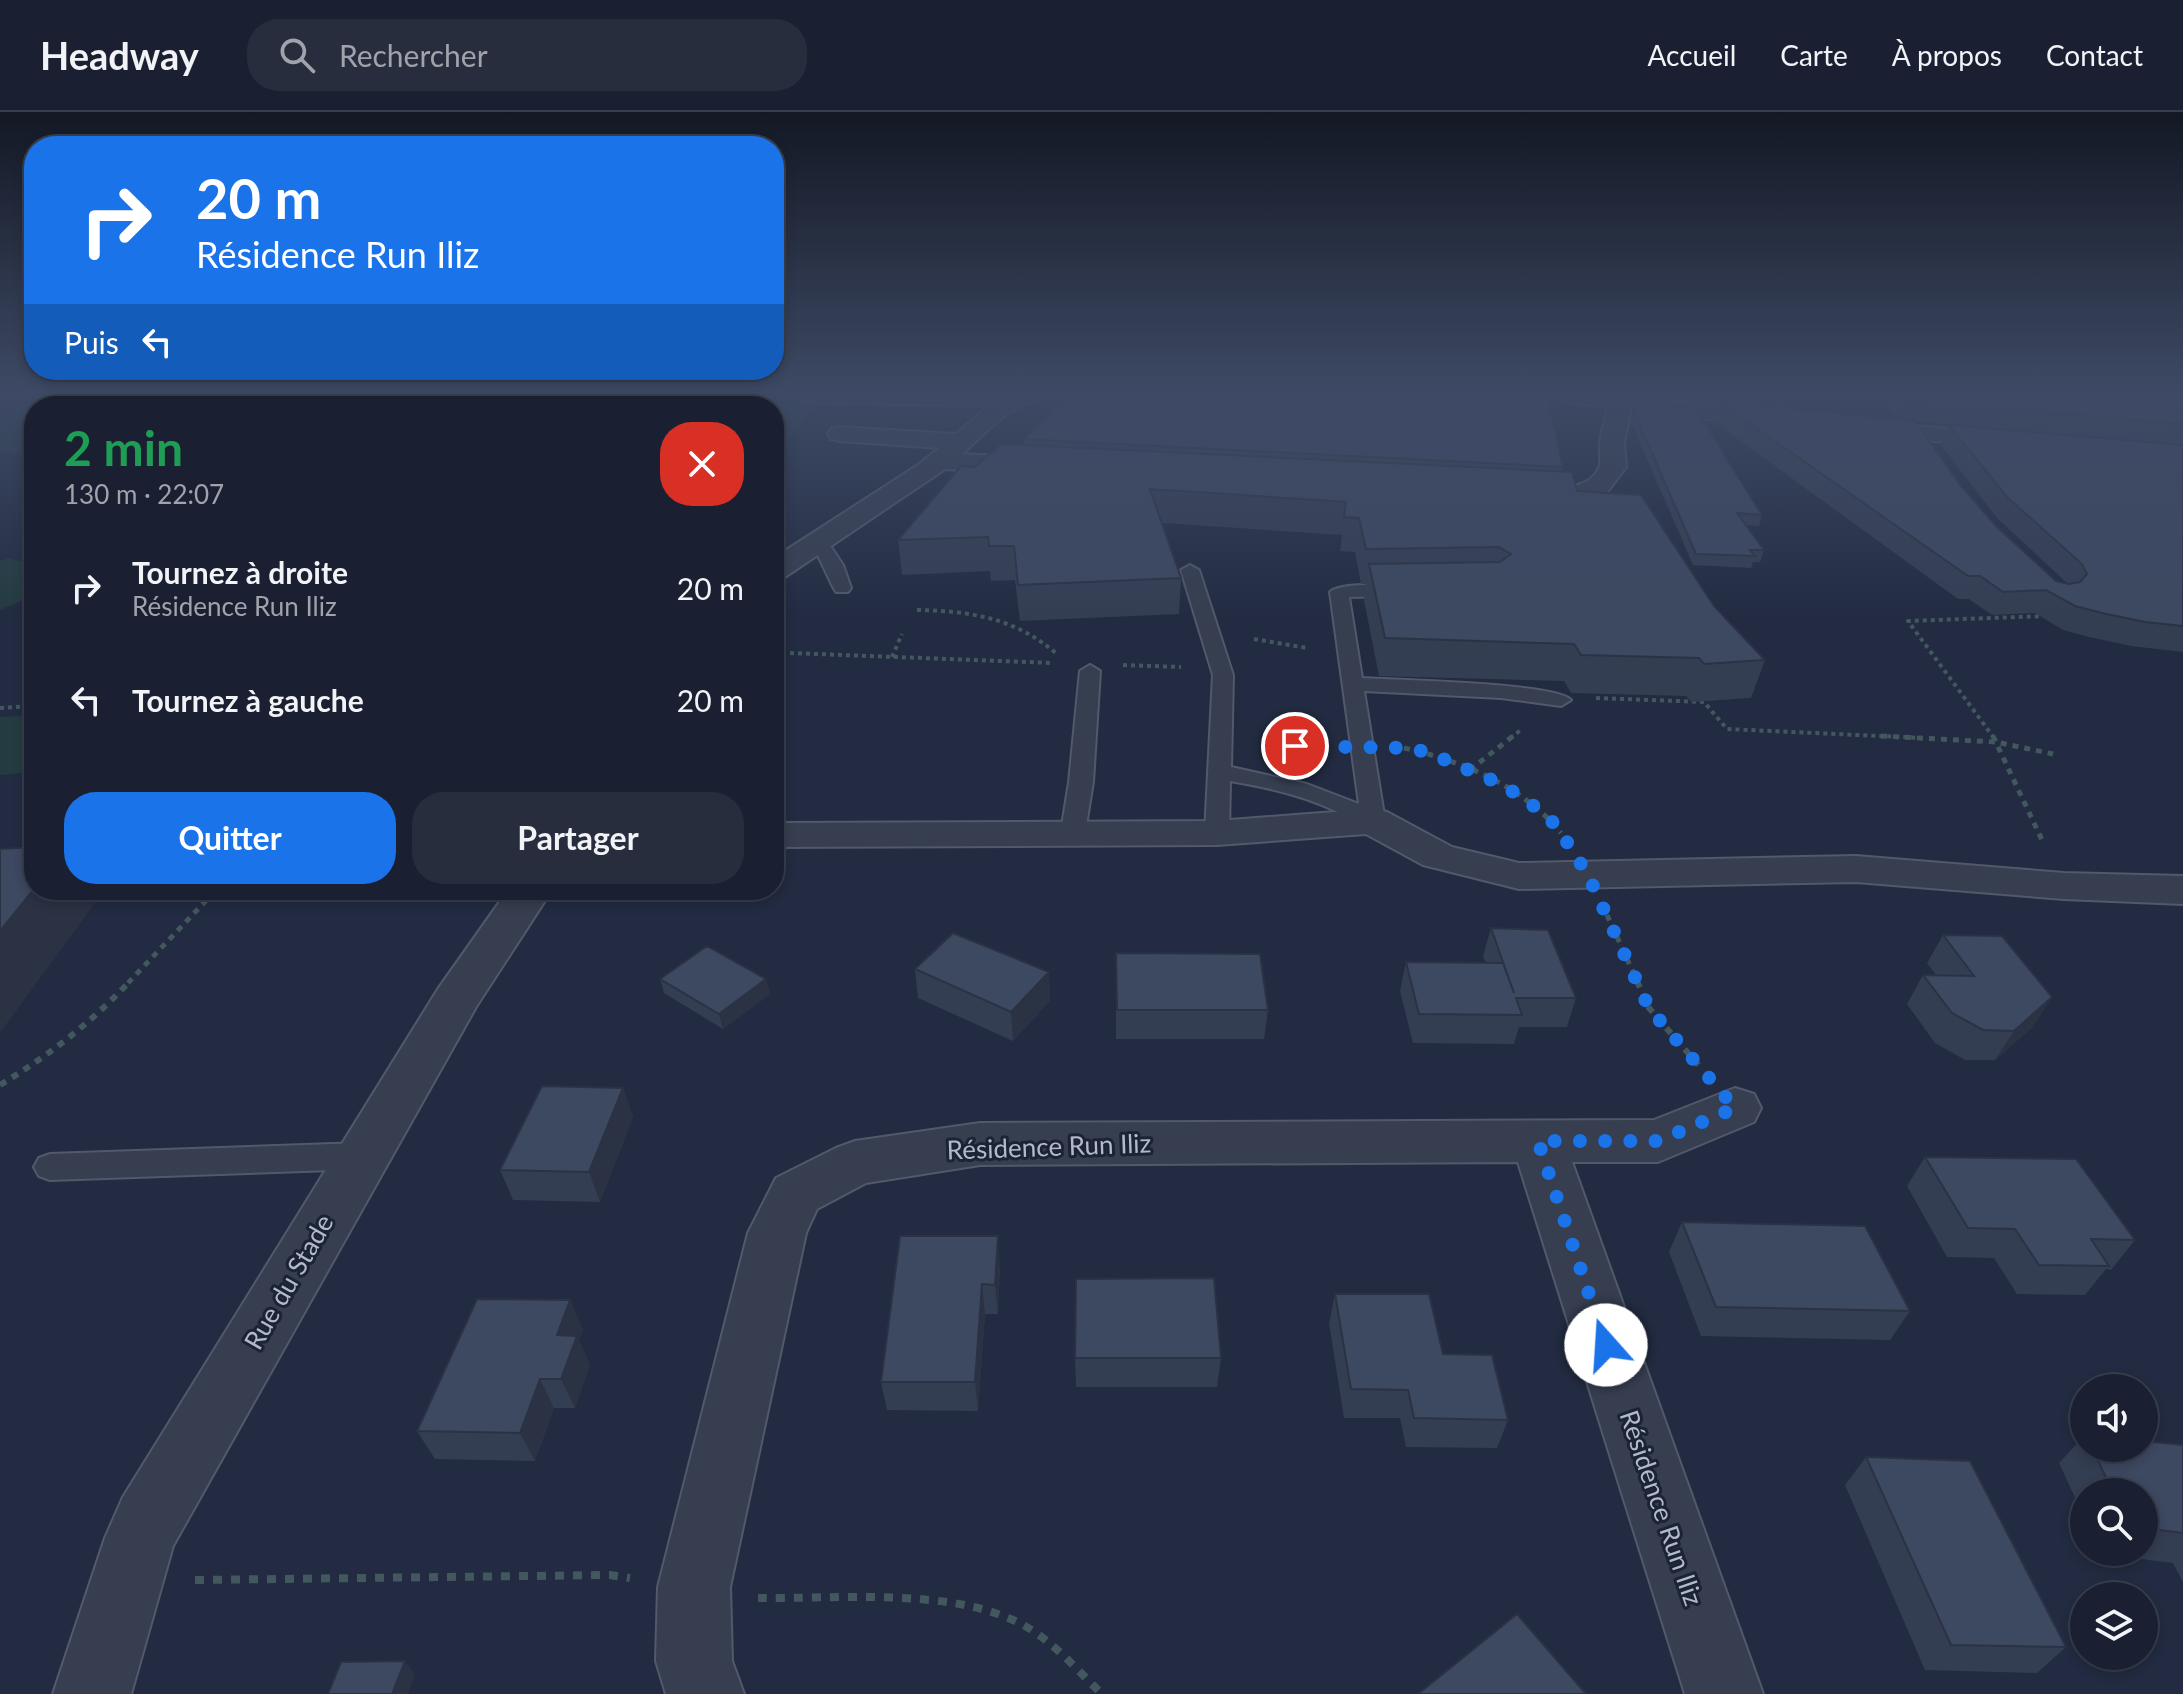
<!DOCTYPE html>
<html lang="fr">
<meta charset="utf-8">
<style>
:root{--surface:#1a2031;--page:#272d3d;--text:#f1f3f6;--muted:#9fa3ab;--line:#383e4d;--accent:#1a73e8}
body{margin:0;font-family:Lato,sans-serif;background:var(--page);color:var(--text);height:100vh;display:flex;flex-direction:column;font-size:30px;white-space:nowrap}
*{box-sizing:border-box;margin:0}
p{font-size:26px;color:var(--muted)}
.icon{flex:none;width:44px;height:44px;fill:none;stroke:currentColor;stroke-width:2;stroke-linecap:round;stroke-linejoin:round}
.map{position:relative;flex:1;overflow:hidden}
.sheet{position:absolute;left:24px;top:284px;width:760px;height:504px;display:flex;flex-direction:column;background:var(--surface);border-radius:32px;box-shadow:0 4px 12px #0003,0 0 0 2px var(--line)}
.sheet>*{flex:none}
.hud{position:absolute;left:24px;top:24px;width:760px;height:244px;border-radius:32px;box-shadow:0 4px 12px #0003,0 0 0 2px var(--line);background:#1a73e8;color:#fff;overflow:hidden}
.tools{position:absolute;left:2070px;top:1262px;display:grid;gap:16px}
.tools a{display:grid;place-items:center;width:88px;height:88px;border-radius:50%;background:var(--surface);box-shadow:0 4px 12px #0003,0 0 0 2px var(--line);font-size:40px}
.pin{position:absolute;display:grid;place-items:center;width:68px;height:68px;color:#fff;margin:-34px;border:4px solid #fff;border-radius:50%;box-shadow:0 2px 8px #0007}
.me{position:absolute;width:88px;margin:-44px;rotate:341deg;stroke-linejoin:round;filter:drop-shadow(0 0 6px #0008)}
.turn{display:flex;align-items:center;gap:28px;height:168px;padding:0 40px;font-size:36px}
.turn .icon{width:104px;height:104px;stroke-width:2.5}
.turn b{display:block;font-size:56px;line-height:68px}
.then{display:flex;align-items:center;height:76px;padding:0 40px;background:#0003;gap:16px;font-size:30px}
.round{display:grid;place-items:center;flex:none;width:84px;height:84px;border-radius:32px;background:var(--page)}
.head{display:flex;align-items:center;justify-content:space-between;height:136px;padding:0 40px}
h1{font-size:48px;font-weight:700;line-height:60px;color:#1e9e55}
.primary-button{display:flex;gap:16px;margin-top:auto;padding:16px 40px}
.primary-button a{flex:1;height:92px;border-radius:32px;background:var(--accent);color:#fff;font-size:32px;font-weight:700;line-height:92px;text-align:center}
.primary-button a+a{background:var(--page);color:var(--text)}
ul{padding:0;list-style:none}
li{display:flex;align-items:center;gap:24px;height:112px;padding:0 40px}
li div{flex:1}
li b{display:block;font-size:30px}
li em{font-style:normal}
header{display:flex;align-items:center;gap:48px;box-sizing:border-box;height:112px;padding:0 40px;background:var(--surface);border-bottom:2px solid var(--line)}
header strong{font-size:38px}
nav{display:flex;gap:44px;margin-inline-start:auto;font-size:28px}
.search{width:560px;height:72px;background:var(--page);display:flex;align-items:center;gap:20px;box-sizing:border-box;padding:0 28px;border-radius:32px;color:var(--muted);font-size:30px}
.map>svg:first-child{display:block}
.green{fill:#243b41}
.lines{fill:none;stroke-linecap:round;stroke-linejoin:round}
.lane-casing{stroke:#51596b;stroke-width:4}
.street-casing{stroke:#51596b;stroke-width:4}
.path-far3{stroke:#42585e;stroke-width:4;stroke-dasharray:4 4;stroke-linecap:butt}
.path-far2{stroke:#42585e;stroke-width:5;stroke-dasharray:6 6;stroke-linecap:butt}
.path-far1{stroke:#42585e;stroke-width:6;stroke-dasharray:7 7;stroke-linecap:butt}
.path{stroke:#42585e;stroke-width:8;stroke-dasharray:9 9;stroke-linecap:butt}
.lane{fill:#363e50;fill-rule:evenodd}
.street{fill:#363e50;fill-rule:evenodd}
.wall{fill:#343e53}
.shaded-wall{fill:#2b3244}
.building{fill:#3d4861;stroke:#2b3244;stroke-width:2}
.route{stroke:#1a73e8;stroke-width:14;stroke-dasharray:0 25.2}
.labels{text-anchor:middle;stroke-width:6;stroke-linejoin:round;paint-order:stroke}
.near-street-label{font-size:26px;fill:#b2b9cb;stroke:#1b2335}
</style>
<header>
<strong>Headway</strong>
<div class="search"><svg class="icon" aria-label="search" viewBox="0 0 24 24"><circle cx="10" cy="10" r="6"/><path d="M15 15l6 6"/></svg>Rechercher</div>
<nav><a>Accueil</a><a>Carte</a><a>À propos</a><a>Contact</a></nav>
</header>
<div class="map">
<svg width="2183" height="1582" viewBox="0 0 2183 1582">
<rect width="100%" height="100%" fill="#222b41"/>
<!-- green -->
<path class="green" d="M45,283h368l404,8 -43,54v-51h-740v48l-34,-2v-35z
M8,446l26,6v31l-34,15v-49z
M34,603v57l-34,3v-58z"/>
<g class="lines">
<defs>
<path id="lane" d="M819,425l6,1 18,27 8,23 -3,4h-12c-10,-17 -15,-34 -26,-50z
M1190,453l9,5 34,105 -2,92 76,17 52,20 -29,-212c9,-9 69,-10 78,-1l-9,5 -50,1 13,81c31,2 196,5 209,22l-10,6 -60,-8 -137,-7 21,130 -4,5c-14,4 -23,-4 -35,-10 -36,-19 -75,-28 -116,-35l-1,52 -3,5h-18l-3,-5 8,-158 -32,-105z
M1090,553l10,6 -7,111 -8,50 -3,5h-18l-3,-5 8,-50 11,-111z
M362,1031l11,4 5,9 -5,9 -11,4 -312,11 -11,-4 -5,-9 5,-9 11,-4z"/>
<path id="street" d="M792,283h243l-3,6c-27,8 -50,36 -70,53l76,4 9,3 4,5 -4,5 -9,3 -93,-5 -160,108 -11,3v-22l144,-93 21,-17 -99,-7 -9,-2 -3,-5 3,-5 9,-2 116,7 33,-28 -186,-4z
M1555,283h70l149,18 8,2 4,5 -4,5 -8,2 -143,-17 -7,33 2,24 -21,28 -33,7 -59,-3 -4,-6 4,-6c26,-6 71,12 86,-19 3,-7 0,-17 1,-24 1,-13 5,-25 8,-37l-42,-5z
M1863,309l142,13 9,2 3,5 -3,5 -9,2 -151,-15 -3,-5 3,-5z
M1373,697l14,3 65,35 67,16 337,-7 208,17 119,3v28l-119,-5 -208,-17 -337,7 -96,-24 -57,-31 -149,11 -443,2v-24l443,-2z
M508,778h44l-76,117 -303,539 -42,148h-78l52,-156 18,-41 315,-508z
M1735,976l19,6 7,14 -7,14 -96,40h-86l191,532h-78l-167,-532 -538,3 -114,18 -49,26 -11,24 -76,354 2,74 12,33h-78l-10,-33 2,-74 90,-354 28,-55 60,-30 19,-7 125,-18 674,-3z"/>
</defs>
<!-- lane casing -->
<use href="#lane" class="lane-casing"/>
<!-- street casing -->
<use href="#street" class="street-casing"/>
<!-- path-far3 -->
<path class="path-far3" d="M917,498c54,1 99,8 141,45
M1254,527l53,9
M790,541l263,10
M892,545l10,-23
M1123,553l58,2
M1596,586l108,4 23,27 196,9
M0,596l34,-2
M1510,626l11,-8
M1994,626l-86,-117 138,-5"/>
<!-- path-far2 -->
<path class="path-far2" d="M1881,624l115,6 57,12
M1993,624l50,106
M1295,634h27
M1404,636c58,13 119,38 157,85
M1470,658l43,-34
M1607,803l31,68
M128,871l88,-93"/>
<!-- path-far1 -->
<path class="path-far1" d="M1637,869l12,27 52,60
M0,973c48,-29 91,-62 130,-104"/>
<!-- path -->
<path class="path" d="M195,1468l415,-5 20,3
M758,1486c77,1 185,-10 255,22 35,15 62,48 89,74"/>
<!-- lane -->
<use href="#lane" class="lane"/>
<!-- street -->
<use href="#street" class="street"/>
</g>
<!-- wall -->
<path class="wall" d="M1647,283h145l-4,14 106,10 -7,-12 4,-12h292v50l-281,-25 94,106 60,55 11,2 -70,-65 -56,-73 8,-20 234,20v207l-52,-6 -42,-9 -26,-7 -28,-17 -43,2 -23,-16h-11l-245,-178 6,-19 23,2 -61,-7 -1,2z
M1636,291l126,112 -3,11 -13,-1 18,25 -4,12h-7l-2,6 -58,-3 -62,-143z
M1024,327l539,28 -1,5 15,19 137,115 51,54 -14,38 -60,4 -5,-6 -115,-3 -7,-12 -185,-5 -15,-76 2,-16h-5l-6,-32 -15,-1 2,-16 -180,-12 19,55 -2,36 -159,7 -5,-41 -24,1 -1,-10 -88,4 -4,-35 77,-73 49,-22z
M1491,816l85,70 -9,29h-48l-5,17 -101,-1 -13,-52 6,-29 80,1 -3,-7z
M1943,823l91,91 -39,34h-30l-30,-17 -28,-39 16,-29h13l-9,-12z
M1116,841l152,57 -4,29h-148z
M915,857l134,3 1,29 -37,40 -95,-43z
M660,867h106l4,15 -47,35 -59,-36z
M623,976l10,29 -33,85 -87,-2 -13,-30z
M1925,1045l210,83 -24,30 -5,-1 -21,26 -68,-1 -23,-36 -47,-1 -40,-71z
M1682,1110l228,89 -20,29 -189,-4 -32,-84z
M1000,1153l-2,49h-13l-7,97 -91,-1 -6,-28z
M1335,1182l108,60 65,66 -11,28 -91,-1 -6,-29h-56l-15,-95z
M570,1188l13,30 -4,10 11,25 -15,43h-21l-19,53 -100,-2 -18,-28z
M1075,1246h146l-4,29h-141z
M2084,1324v12h60l39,-3v137l-10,-19 -72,-9 -1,-2h44v-60h-60v25l-25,-54z
M1866,1345l200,190 -29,26 -112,-3 -80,-185z"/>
<!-- shaded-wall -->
<path class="shaded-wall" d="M34,777v1h64l3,5 -101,138v-102z
M1049,860l1,29 -37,40 -2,-29z
M766,867l4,15 -47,35 -4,-15z
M2052,885l-18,29 -39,34 19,-29z
M623,976l10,29 -33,85 -11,-30z
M998,1124l2,29 -2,49 -3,-29z
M982,1172l3,30 -7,97 -3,-29z
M570,1188l13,30 -4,10 11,25 -15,43 -14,-29 -4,-44z
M540,1267l14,29 -19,53 -15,-28z
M405,1549l10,13 -7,20h-16z"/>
<!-- building -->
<path class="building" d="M1071,283h476l16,72 -539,-28z
M1898,283h285v29l-281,-24z
M1719,290l196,19 46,65 35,40 60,55 13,3 11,-2 7,-8 -5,-10 -75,-67 -58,-72 234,20v181l-38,-4 -43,-9 -27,-7 -29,-16 -43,2 -23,-16h-12z
M1636,291l60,6 66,106 -25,-2 27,37h-14l5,6 -59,-2 -62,-142z
M1001,332l571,28 5,19 64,4 73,111 51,54 -61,4 -5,-6 -118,-3 -7,-11 -189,-6 -16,-74 131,-2 11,-8 -12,-7 -133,2 -7,-31 -15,-1 2,-15 -196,-13 31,89 -163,7 -4,-39h-25l-1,-9 -90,3 63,-74 14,1z
M34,735v42l-34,42v-82z
M1491,816l57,2 28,68h-60l6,17 -103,-1 -13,-52 97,1 11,30z
M953,821l96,39 -38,40 -96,-43z
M1943,823l59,1 50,61 -38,34 -31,-1 -31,-17 -29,-38 51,1z
M707,834l59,33 -47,35 -59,-35z
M1116,841l144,1 8,56h-151z
M542,974l81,2 -34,84 -89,-2z
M1925,1045l151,2 59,81 -44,-1 18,27 -70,-1 -24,-36 -47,-1z
M1682,1110l183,4 45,85 -194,-4z
M900,1124h98l-3,49 -13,-1 -7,98h-94z
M1214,1166l7,80h-146l1,-79z
M1335,1182h94l14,60 49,1 16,65 -94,-2 -6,-28 -57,-1z
M477,1187l93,1 -13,35 20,1 -16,43h-21l-20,54 -103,-2z
M2144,1329l39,4v88l-39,-5v-36h-31l-21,-44h52z
M1866,1345l104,4 96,186 -115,-2z
M1517,1502l69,80h-168z
M405,1549l-13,33h-64l13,-32z"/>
<!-- sky -->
<linearGradient id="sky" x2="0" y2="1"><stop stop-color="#131824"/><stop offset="0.56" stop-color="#3e4a65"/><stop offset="1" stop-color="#3e4a65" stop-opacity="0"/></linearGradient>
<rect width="2183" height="505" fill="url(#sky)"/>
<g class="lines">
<!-- route -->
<path class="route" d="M1295,634l111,2 21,4 74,32 28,18 27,23 32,50 61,133 86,100 -77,33h-120l68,204"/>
</g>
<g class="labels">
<!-- near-street labels -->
<g class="near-street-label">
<text transform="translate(1049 1035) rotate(-2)" y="9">Résidence Run Iliz</text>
<text transform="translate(289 1170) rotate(-60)" y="9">Rue du Stade</text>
<text transform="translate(1661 1396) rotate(71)" y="9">Résidence Run Iliz</text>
</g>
</g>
</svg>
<div class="tools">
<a><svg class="icon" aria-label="sound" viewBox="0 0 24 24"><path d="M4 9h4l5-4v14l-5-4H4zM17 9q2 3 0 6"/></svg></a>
<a><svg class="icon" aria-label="search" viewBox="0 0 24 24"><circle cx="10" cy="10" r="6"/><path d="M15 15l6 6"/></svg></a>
<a><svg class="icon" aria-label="layers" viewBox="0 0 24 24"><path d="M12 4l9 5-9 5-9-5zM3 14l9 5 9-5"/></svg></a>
</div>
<div class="pin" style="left:1295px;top:634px;background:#d93025"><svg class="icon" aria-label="arrive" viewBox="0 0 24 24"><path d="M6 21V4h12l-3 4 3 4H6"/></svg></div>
<svg class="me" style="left:1606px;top:1233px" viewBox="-20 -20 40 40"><circle r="19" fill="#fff"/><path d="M0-13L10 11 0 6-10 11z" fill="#1a73e8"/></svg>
<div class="hud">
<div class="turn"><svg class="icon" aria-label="right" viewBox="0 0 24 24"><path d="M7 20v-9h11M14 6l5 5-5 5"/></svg><div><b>20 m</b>Résidence Run Iliz</div></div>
<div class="then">Puis<svg class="icon" aria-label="left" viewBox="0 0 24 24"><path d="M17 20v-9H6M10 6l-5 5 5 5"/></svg></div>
</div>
<section class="sheet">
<div class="head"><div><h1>2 min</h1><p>130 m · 22:07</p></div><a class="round" style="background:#d93025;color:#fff"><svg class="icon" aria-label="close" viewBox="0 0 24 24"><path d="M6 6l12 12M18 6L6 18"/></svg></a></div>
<ul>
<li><svg class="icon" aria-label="right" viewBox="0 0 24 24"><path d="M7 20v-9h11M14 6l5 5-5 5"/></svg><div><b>Tournez à droite</b><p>Résidence Run Iliz</p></div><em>20 m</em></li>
<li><svg class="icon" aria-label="left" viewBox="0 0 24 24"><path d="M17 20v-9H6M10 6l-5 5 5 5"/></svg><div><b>Tournez à gauche</b></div><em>20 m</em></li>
</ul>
<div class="primary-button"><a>Quitter</a><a>Partager</a></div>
</section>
</div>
